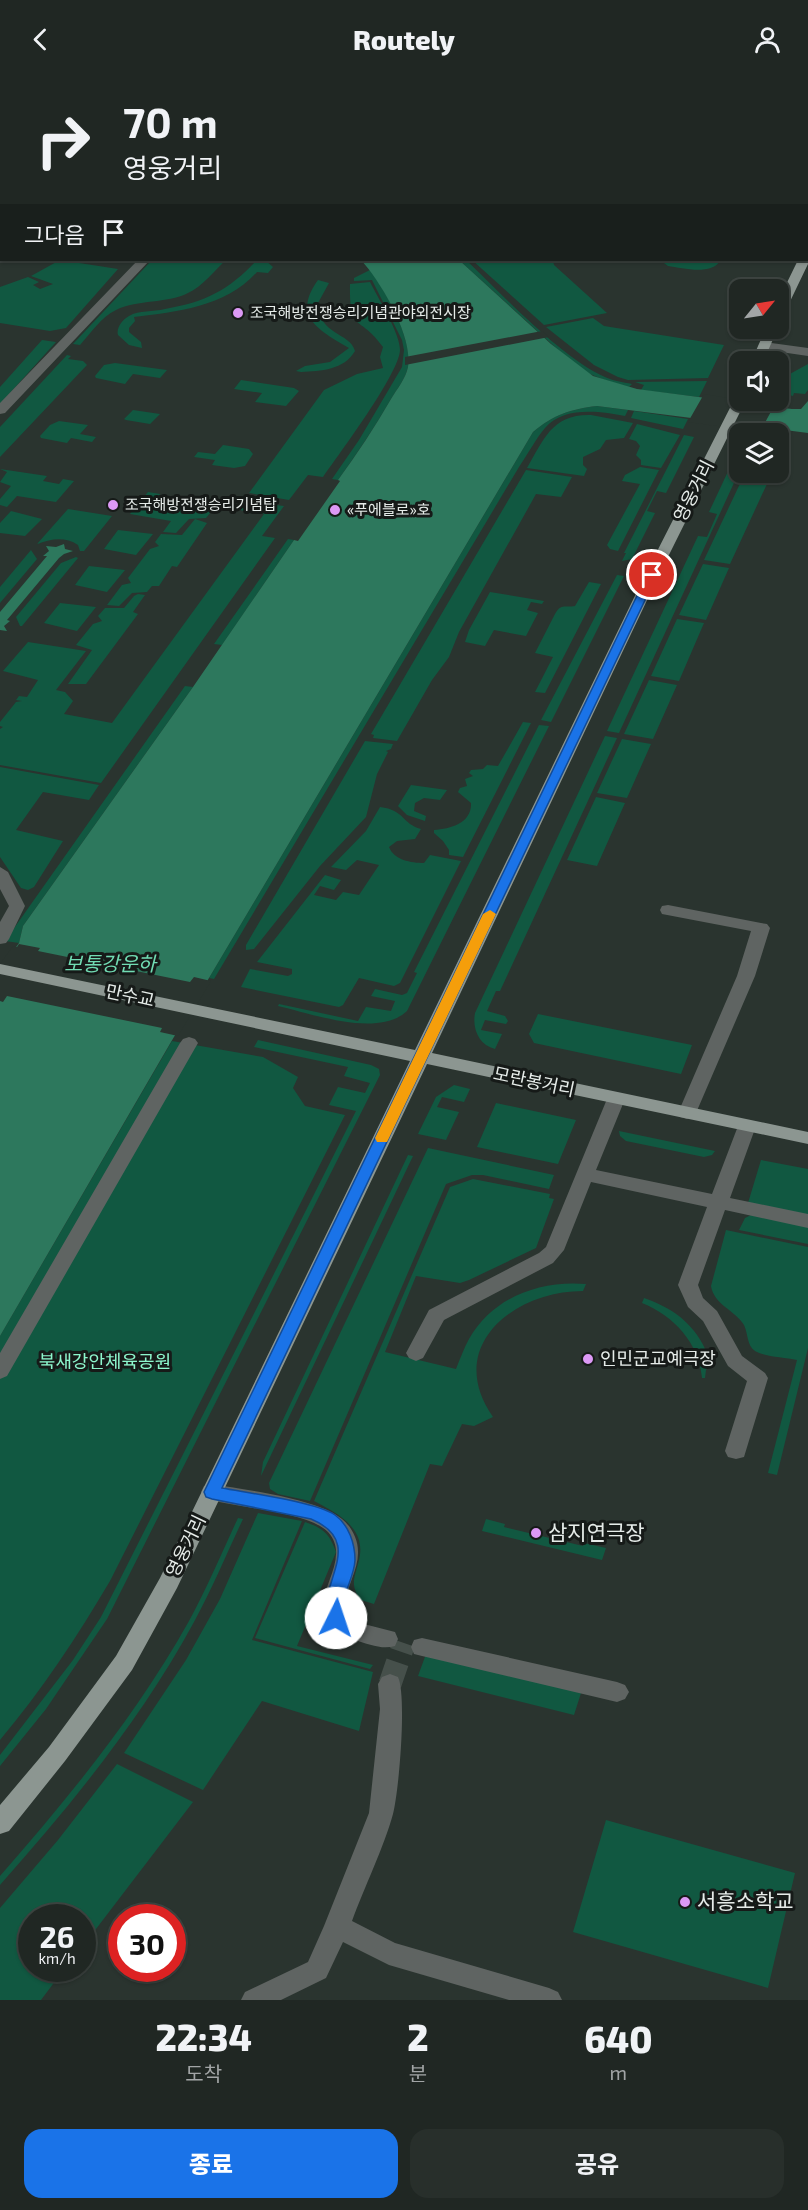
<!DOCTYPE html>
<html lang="ko">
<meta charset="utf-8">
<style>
:root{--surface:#202723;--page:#282f2b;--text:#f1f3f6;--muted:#a2a5a6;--line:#3d4441;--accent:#1a73e8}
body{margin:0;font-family:"Exo 2","Noto Sans KR",sans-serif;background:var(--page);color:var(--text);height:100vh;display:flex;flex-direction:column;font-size:22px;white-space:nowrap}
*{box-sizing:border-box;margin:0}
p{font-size:20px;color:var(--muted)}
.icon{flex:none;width:33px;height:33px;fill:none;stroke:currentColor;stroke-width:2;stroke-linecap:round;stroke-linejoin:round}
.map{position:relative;height:1922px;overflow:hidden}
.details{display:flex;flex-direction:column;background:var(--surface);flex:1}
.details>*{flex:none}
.guide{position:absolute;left:0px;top:0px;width:808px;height:183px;box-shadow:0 2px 4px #0004,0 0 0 2px var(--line);background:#202723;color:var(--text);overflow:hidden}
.needle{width:39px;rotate:60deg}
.tools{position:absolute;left:729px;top:201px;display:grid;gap:12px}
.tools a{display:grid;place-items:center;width:60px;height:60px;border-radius:12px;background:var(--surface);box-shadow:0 2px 4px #0004,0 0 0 2px var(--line);font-size:30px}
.speed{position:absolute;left:18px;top:1826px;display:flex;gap:12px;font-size:30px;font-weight:700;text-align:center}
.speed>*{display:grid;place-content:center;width:78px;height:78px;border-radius:50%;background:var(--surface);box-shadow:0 2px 4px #0004,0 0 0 2px var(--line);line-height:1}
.speed small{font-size:15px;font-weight:400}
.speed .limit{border:9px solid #d22;background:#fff;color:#111}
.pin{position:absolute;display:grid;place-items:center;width:51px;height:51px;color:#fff;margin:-26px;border:3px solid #fff;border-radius:50%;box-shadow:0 2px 6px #0007}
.me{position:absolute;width:66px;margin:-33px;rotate:4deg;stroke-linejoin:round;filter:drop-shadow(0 0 4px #0008)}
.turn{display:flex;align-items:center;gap:21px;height:126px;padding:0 24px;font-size:27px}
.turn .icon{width:78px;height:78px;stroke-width:2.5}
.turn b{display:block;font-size:42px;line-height:51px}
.then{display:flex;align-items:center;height:57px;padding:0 24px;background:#0003;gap:12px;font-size:22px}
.eta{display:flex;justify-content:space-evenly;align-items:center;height:102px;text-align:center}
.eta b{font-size:36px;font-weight:800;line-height:42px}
.cta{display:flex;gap:12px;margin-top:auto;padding:12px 24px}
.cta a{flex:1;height:69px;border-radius:18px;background:var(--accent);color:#fff;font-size:24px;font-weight:800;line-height:69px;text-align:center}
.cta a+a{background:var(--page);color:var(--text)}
header{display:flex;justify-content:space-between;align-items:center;height:78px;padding:0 24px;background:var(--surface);font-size:27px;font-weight:800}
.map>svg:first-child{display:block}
.green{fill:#115841}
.water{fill:#2d785d}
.pier{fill:#2a342f}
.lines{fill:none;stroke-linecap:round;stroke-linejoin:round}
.minor-tunnel{stroke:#46504b;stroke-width:23;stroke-dasharray:23 11;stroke-linecap:butt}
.minor{fill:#5f6462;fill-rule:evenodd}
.major{fill:#8c9691;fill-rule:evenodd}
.tram{stroke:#bbc2be;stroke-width:1.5}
.route{fill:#1a73e8;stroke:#114b97;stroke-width:1.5}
.slow{fill:#f59e0b}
.poi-dot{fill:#dc99f5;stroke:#161a18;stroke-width:2}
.labels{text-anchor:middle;stroke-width:6;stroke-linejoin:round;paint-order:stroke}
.far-poi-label{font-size:15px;fill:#e6ece9;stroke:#161a18;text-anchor:start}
.street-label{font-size:18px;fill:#e6ece9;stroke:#161a18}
.poi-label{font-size:18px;fill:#e6ece9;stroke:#161a18;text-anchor:start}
.park-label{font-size:18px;fill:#8df7cd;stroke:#161a18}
.water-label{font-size:20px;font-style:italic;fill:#71dbb3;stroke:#161a18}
.near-poi-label{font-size:21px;fill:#e6ece9;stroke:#161a18;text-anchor:start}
</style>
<header><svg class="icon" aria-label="back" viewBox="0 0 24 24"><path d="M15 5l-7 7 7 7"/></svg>Routely<svg class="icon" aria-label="person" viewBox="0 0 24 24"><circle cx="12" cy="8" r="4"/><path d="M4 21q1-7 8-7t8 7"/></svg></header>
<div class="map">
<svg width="808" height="1922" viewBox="0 0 808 1922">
<rect width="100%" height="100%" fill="#2a342f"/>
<!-- green -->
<path class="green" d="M60,182l58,9 -52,59 -16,3 -50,-8v-36l28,-10 11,5 -6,3 7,4 13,-5 -22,-8z
M152,182h74c-11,10 -24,27 -38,33 -22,11 -49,6 -72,17 -15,7 -25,23 -36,35l-7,-1z
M257,182h8l8,7 -5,6 -11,-1c-31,35 -80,40 -123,45l1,4 -6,7v4l12,10 1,6 -13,-3 -11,-10c-2,-7 4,-15 11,-19 10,-6 24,-4 36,-7 41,-7 64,-19 92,-49z
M459,182h7c36,34 94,97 139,117 8,4 18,5 27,7l-3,3c-19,-5 -35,-10 -52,-20z
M472,182h81l1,5 53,48 -63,12z
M666,182h55c-10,16 -38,8 -53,6l-4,-3z
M370,192c16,21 43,70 38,97 -2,11 -11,22 -17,32 -16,28 -34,54 -53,81l-6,-1 27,-39 43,-73 2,-17 -2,-10 -30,-60 -18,1v-3z
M318,202l11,3 -11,20c1,33 32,29 37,48 -11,19 -34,20 -54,21l-5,-1 9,-5 25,-4 19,-14c-29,-17 -58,-31 -31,-68z
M370,204c8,16 30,51 30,68 -1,24 -61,104 -77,127l-15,-2 -19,25 -40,-7 75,-103 33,-16 26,-6 -3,-11 3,-10c-23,-33 -34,-13 -33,-63z
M593,240l11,8 120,19 -16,33 -80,2 -10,-3 -24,-12 -48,-38z
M42,262l14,2 -56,62v-17z
M67,277l4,1 -3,3 15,2 4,4 -87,92v-30z
M115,285l52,7 -7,8 -27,-4 -8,10 -29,-6 -1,-2 9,-11z
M808,286v26l-3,4 -11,-1 -1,3 -14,-4 9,-17z
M241,302l53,8 5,3 -13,15 -31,-4 7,-9 -28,-4z
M707,303l-8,16 -58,-7 3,-5 -9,-3z
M597,328l31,4 -3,6c-25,-5 -62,-10 -80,12 -10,12 -17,26 -26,39l-305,512 -5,-1 324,-546c20,-17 38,-23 64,-26z
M133,332l27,4 -10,10 -24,-4 -2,-1z
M634,333l54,8 -5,10 -52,-11z
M591,337l42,8 -9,15 -18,2 -6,9 -17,8v8l4,4 -3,7 -57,-8c17,-29 25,-54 64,-53z
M59,343l29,4 -8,9 16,3 -4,5 -21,-4 -4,5 -26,-5 -1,-2 10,-11z
M637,346l43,11 -19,33 -20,-3v-5l-5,-5 4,-9 -4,-5 -7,-2z
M684,357l10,2 -28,56 -9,-2 -10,20 8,2 -23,46 -10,2 4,-8h-2z
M223,367l26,4 4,5 -8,12 -11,2 -22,-3 3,-5 -21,-3 4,-5 17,2z
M739,370v24l-120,261 -12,-2 91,-195 9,1 10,-23 -8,-2z
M640,389l19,3 -41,81 -8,-2 -3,-4 33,-61 -18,-3 3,-6z
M0,391l47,7 -4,5 16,3 4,-5 11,2 -18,21 -39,-6 -10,11 -7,-2v-6l11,-13 -11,-4 7,-10z
M526,392l46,7 -11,20 -25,-3 -77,138 -10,25 -17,23 -35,61 -24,-3 1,-3 -3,-1z
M745,395h27l-42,91 -26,-4z
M148,414l12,2 -3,5 17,3 5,-5 59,9 5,-5 41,5 -22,30 13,2 -174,245 -101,-18v-36l3,-2 -3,-1v-4l16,-20 6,-1 -6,-1 3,-4 8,1 11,-17 -35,-9 25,-29 58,9 -30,39 9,2 8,9 -9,13 48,9 152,-209 -48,-8 -10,12 -17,1 -13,14 -13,-1 8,-11 -41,-7z
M68,431l44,7 -28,35h-4l-2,-6c-13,-9 -28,-6 -41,-1z
M11,433l31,8 -17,17 -25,-3v-10z
M195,441l12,4 -30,44 -5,-1 -13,20h-7l-5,6 -15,1 -13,13 -12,-1 15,-20 9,-2 -3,-5 22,-29 9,-3 -4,-4 6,-8 21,1z
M118,452l35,4 -17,21 -32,-6z
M288,461l6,1 -72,105 -8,-1z
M31,472l6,9 -37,44v-16z
M76,479l2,1 -56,68h-2l-4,-9 45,-54z
M703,486l26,4 -23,52 -27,-5z
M89,488l36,4 -18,22 -32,-7z
M617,497l7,1 -73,146 -10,-2z
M589,504l12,2 -56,109 -10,-1 18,-35 -18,-4 20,-39c6,-11 10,-6 20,-8z
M490,514l54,9 -2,3 -11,-2 -4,8 11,3 -12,23 -32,-6 -9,16 -20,-4 4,-12z
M138,516l7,1 -12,17 5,2 -52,70h-18l24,-34 -16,-5 17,-21 9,-3 -4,-5 7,-8h19l10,-12z
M60,525l36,4 -19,24 -33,-8z
M677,541l27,4 -25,58 -28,-5z
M649,602l28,5 -24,54 -29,-5z
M185,608l8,1 -170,239 -4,17 -14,-2z
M523,644l8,1 -68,134 -14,-2v-5l-6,-9 -9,-8v-3c17,-1 38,-7 37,-27l-13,-11 2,-4 7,-2 -2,-7 8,-3 -4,-3 2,-3 12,-1 4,-4 11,1z
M539,647l10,1 -142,285c-29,27 -94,3 -129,-5l1,-2 79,17 8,-14 25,4 4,-10 -24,-5 4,-7 27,6 5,-2 10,-20 -3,-1z
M605,658l12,2 -117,253h-4l-9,20 18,5 3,5 -2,3 -21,-4 -4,10 21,4 -7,15c-16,-4 -23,-20 -20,-36z
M622,661l29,5 -24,54 -30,-5z
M365,663l28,3 -2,5 -5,2 2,1 -11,22 -11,43 -46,49 -66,83 -8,1v-5z
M0,689l99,18 -10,15 -46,-8 -27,38 47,11 -29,46 -6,3 -7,-2 -21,-31z
M411,707l36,5 -7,10 -16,-2 -9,5 -1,8 12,5 -1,5 -18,-6 -9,-9z
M596,719l29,6 -28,63 -30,-6z
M380,729c25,3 22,17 41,22l-6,10 -18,2 -8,6c5,13 22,16 35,16l6,-8 31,6 -61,122 -6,3 -35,-8 -16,27 -4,2 -98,-20 9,-18 38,7 4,-2v-5l-35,-7 68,-87 16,5 -7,10 -14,-4 -6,9 22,5 7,-8 16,3 20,-30 -22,-5 -11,10 -15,-3 35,-36z
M538,936l154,31 -11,29 -147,-31 -5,-9z
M258,962l113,25 8,4 1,6 -273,544 -61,90 -46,57v-11l73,-95 28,-43 255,-506 -27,-6 9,-18 27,6 5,-10 -26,-7 4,-9 -94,-20z
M172,963l91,16 35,20 -5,11 12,18 40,9 -235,466c-33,56 -68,109 -110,159v-404z
M454,1007l16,4 -6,13 -22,-5 -5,10 22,5 -13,28 -28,-6 18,-37z
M496,1025l80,17 -18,44 -81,-17z
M619,1053l96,20 -3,4 -8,2 -78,-16 -6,-5z
M428,1070l126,27 -5,14 -66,-14h-11l-26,9 -136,317 -32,-7 -8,-5 -1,-6z
M408,1077l5,1 -152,320 2,-14z
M761,1082l47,9v47l-60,-13z
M473,1101l77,15 -1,4 5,1 -18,49 -67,32 -9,3 -44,-7 -31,76 71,17c4,-10 8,-21 13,-30 24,-42 71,-59 117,-55l-3,7c-70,0 -139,56 -90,126l-19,9 -12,-2 -20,42 -12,-2 -56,140 -13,-4c-12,-15 -6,-23 -2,-40 8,-32 -22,-47 -45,-59l133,-307 3,-7z
M751,1137l57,12v17l-69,-14 6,-12z
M726,1152l82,17v101l-31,127 -9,-2 29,-113c-13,-3 -32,-3 -42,-9 -8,-5 -7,-18 -11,-26 -9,-15 -30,-20 -33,-39z
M644,1220c34,12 55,30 67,65l-5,7 -1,8h-3c-3,-35 -28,-62 -60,-75z
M258,1435l44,8 -50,119 121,32 -14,59 -97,-30 -59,89 -79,-37 62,-93 34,-61z
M238,1440l5,1c-16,34 -31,70 -49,103 -52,96 -122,182 -194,263v-9c70,-80 137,-162 189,-255 18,-33 33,-69 49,-103z
M486,1441l19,5 -1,3 79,19 1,-3 22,5 -4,12 -120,-29z
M305,1444c18,6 25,12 31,30l-39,94 76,19 -3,4 -115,-31z
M426,1576l155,39 -7,22 -156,-39z
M117,1686l76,38 -110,144 -1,-29h-50v51h33l-24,32h-41v-92l58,-68z
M606,1742l189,53 -27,115 -195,-56z"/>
<!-- water -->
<path class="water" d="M361,182h98l92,84 42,32 44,13 155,20h9l7,-8v32l-211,-27c-26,3 -44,9 -64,26l-362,610 -171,294v-367l19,-26 4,-17 170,-239 101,-147 4,1 42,-60 -2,-1c19,-26 37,-53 53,-81 6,-10 15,-21 17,-32 5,-31 -27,-85 -47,-107z
M64,466l1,5 8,2 -9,3 -5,4 -52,62 3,1 -6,5 3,5 -7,-1v-18l47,-56h-4l6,-5 -3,-5 10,1z"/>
<!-- pier -->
<path class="pier" d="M542,253l7,6 -144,28v-8z
M704,316l36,6 35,4 -15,28 -72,-10z
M19,866l21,4 -2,3 152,31 4,-5 17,4 -33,55 -18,-4 2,-4 -155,-32 -4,6 -3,-1v-37l13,-18 4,1z"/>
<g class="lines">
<!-- minor-tunnel -->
<path class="minor-tunnel" d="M390,1606l14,-41"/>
<!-- minor -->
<path class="minor" d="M103,0h10l-11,2z
M764,0h10v2h-10z
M0,51h2v7h-2z
M138,182h12l-145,153 -5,1v-11z
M764,264l44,6v8l-48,-7 -2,-3z
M0,789l8,5 17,34 -16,33 -3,4 -6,1v-22l9,-16 -9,-17z
M668,827l93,18 6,1 3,4 -15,48 -59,137 -2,4 -7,2 -7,-2 -2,-4 59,-137 14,-45 -89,-17 -2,-4 2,-4z
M189,959l6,2 3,4 -191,333 -7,3v-26l180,-310 3,-4z
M616,1015l7,2 2,4 -29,71 116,24 26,-68 2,-4 7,-2 7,2 2,4 -26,72 78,16v14l-83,-18 -27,75 5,13 14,13 25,45 23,17 3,5 -24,79 -8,2 -8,-2 -3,-6 22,-70 -19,-15 -25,-45 -15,-14 -10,-22 29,-78 -116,-25 -27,68 -11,13 -109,57 -21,38 -7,3 -7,-3 -3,-5 23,-43 110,-57 7,-6 61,-148 2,-4z
M212,1406c33,6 105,14 130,35 9,7 16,20 16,32 1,22 -17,41 -11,63l13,9 35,9 3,7 -3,7c-13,4 -27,-2 -40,-6 -73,-24 5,-73 -27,-108 -21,-21 -93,-24 -124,-34l-3,-6 3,-6z
M422,1560l195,44 8,3 4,7 -4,7 -8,3 -195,-46 -8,-2 -3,-7 3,-7z
M390,1596l8,3c9,19 1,114 -5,137 -9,33 -29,74 -41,107l43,22 154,45 9,4 4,8h-53l-120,-35 -46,-23 -17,36 -45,22h-40l4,-8 63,-30 16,-36 45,-113 11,-104 -2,-25 4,-7z"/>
<!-- major -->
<path class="major" d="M513,0h23l1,2h-23z
M807,30h1v6h-1z
M807,179l1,7 -24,50 -6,3v-16l20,-41h9z
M766,250h12l-15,34h-12z
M740,318v4h6l-87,175 -227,478 376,79v12l-381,-80 -250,524 -45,82 -67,91 -56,70 -9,3v-29l49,-58 67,-91 44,-78 250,-517 -410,-87v-10l415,86 230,-475 89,-175z"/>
<!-- tram -->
<path class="tram" d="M471,0l13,2
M562,0l13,2"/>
</g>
<!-- route -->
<path class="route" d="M652,494l5,3 -435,913c26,5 94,14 113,27 14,10 20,29 20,45 -1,21 -16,35 -10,58l-3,5 -6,2 -6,-2c-18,-36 40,-79 -19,-104l-99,-20 -6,-2 -2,-5 443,-917z"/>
<!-- slow -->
<path class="slow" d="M490,832l6,4 -107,224 -2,4h-10l-2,-4 108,-224z"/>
<!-- markers -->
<g class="poi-dot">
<circle cx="238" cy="235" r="6"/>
<circle cx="113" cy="427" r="6"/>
<circle cx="335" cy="432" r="6"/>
<circle cx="588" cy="1281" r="6"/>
<circle cx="536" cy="1455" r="6"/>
<circle cx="685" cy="1824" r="6"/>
</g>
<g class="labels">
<!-- far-poi labels -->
<g class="far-poi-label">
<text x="250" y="240">조국해방전쟁승리기념관야외전시장</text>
<text x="125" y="432">조국해방전쟁승리기념탑</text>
<text x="347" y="437">«푸에블로»호</text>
</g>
<!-- street labels -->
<g class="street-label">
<text transform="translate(694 413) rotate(-63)" y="6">영웅거리</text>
<text transform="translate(130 918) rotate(12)" y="6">만수교</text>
<text transform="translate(534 1004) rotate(12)" y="6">모란봉거리</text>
<text transform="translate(186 1468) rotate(-64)" y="6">영웅거리</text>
</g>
<!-- poi labels -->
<g class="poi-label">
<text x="600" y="1287">인민군교예극장</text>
</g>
<!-- park labels -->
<g class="park-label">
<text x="105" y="1290">북새강안체육공원</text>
</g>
<!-- water labels -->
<g class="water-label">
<text x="110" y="893">보통강운하</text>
</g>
<!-- near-poi labels -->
<g class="near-poi-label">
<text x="548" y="1462">삼지연극장</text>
<text x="697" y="1831">서흥소학교</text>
</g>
</g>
</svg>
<div class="tools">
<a><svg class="needle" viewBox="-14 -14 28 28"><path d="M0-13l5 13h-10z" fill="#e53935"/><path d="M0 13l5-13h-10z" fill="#a2a5a6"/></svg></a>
<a><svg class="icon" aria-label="sound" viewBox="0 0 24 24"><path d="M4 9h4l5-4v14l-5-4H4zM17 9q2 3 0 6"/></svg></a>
<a><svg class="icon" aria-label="layers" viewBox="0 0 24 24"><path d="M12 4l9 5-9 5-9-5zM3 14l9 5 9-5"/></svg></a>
</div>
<div class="speed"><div>26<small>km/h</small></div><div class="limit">30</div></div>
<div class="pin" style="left:652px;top:497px;background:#d93025"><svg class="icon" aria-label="arrive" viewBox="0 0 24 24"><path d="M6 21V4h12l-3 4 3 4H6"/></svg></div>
<svg class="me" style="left:336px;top:1540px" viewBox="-20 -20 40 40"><circle r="19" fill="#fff"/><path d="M0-13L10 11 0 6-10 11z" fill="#1a73e8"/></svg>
<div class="guide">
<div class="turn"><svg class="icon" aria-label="right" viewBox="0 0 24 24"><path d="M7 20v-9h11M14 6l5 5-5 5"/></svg><div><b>70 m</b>영웅거리</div></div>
<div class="then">그다음<svg class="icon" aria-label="arrive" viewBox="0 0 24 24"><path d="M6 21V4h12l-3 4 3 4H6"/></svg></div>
</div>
</div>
<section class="details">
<div class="eta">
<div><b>22:34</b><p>도착</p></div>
<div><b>2</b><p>분</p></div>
<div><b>640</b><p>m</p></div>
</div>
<div class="cta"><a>종료</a><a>공유</a></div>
</section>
